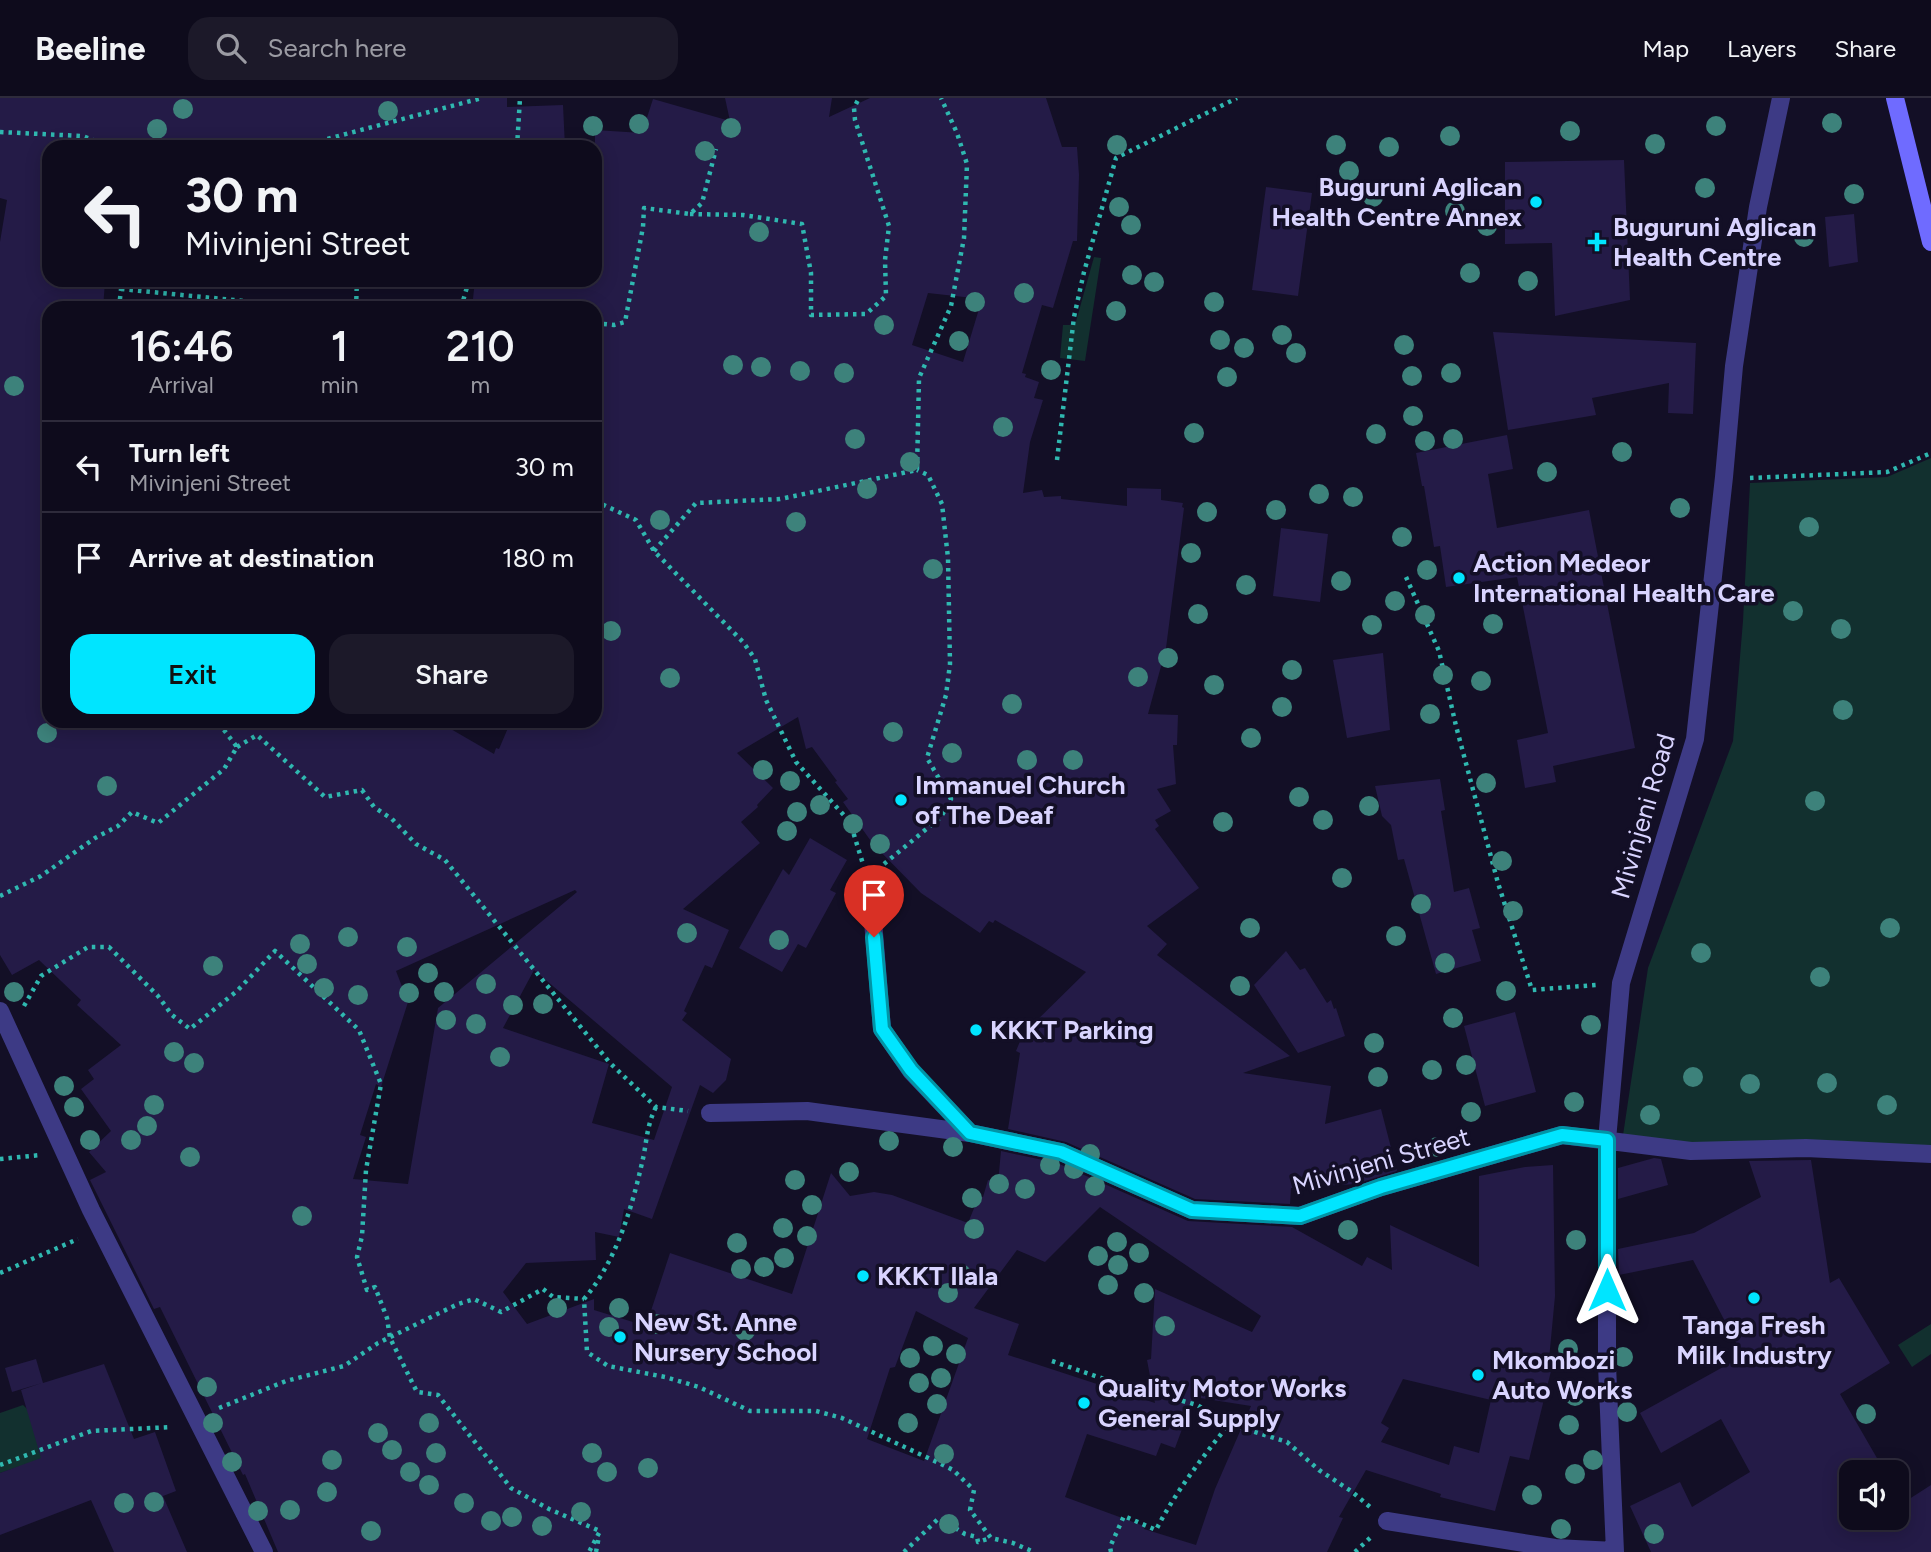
<!DOCTYPE html>
<style>
:root{--surface:#0e0b1c;--page:#1c1929;--text:#f1f3f6;--muted:#9b9ba3;--line:#2e2b3b;--accent:#00e5ff}
body{margin:0;font-family:Figtree,sans-serif;background:var(--page);color:var(--text);height:100vh;display:flex;flex-direction:column;font-size:26px;white-space:nowrap}
*{box-sizing:border-box;margin:0}
p{font-size:23px;color:var(--muted)}
.icon{flex:none;width:38px;height:38px;fill:none;stroke:currentColor;stroke-width:2;stroke-linecap:round;stroke-linejoin:round}
.map{position:relative;flex:1;overflow:hidden}
.details{position:absolute;left:42px;top:203px;width:560px;height:427px;display:flex;flex-direction:column;background:var(--surface);border-radius:21px;box-shadow:0 4px 18px #0003,0 0 0 2px var(--line)}
.details>*{flex:none}
.top-card{position:absolute;left:42px;top:42px;width:560px;height:147px;border-radius:21px;box-shadow:0 4px 18px #0003,0 0 0 2px var(--line);background:#0e0b1c;color:var(--text);overflow:hidden}
.buttons{position:absolute;left:1839px;top:1362px;display:grid;gap:14px}
.buttons a{display:grid;place-items:center;width:70px;height:70px;border-radius:14px;background:var(--surface);box-shadow:0 4px 18px #0003,0 0 0 2px var(--line);font-size:35px}
.pin{position:absolute;display:grid;place-items:center;width:60px;height:60px;color:#fff;margin:-72px -30px;border-radius:50% 50% 50% 0;rotate:-45deg;box-shadow:0 0 7px #0007}
.pin .icon{rotate:45deg}
.me{position:absolute;width:77px;margin:-38px;rotate:0deg;stroke-linejoin:round;filter:drop-shadow(0 0 5px #0008)}
.turn{display:flex;align-items:center;gap:24px;height:147px;padding:0 28px;font-size:32px}
.turn .icon{width:91px;height:91px;stroke-width:2.5}
.turn b{display:block;font-size:49px;line-height:60px}
.eta{display:flex;justify-content:space-evenly;align-items:center;height:119px;text-align:center}
.eta b{font-size:42px;font-weight:600;line-height:49px}
.primary-button{display:flex;gap:14px;margin-top:auto;padding:14px 28px}
.primary-button a{flex:1;height:80px;border-radius:21px;background:var(--accent);color:#111;font-size:28px;font-weight:600;line-height:80px;text-align:center}
.primary-button a+a{background:var(--page);color:var(--text)}
ul{padding:0;list-style:none}
li{display:flex;align-items:center;gap:21px;height:91px;padding:0 28px;border-top:2px solid var(--line)}
li div{flex:1}
li b{display:block;font-size:26px}
li em{font-style:normal}
header{display:flex;align-items:center;gap:42px;box-sizing:border-box;height:98px;padding:0 35px;background:var(--surface);border-bottom:2px solid var(--line)}
header strong{font-size:33px}
nav{display:flex;gap:38px;margin-inline-start:auto;font-size:24px}
.search{width:490px;height:63px;background:var(--page);display:flex;align-items:center;gap:18px;box-sizing:border-box;padding:0 24px;border-radius:21px;color:var(--muted);font-size:26px}
.map>svg:first-child{display:block}
.green{fill:#12302f}
.building{fill:#241b47;fill-rule:evenodd}
.lines{fill:none;stroke-linecap:round;stroke-linejoin:round}
.path{stroke:#2fb8b0;stroke-width:4.5;stroke-dasharray:3.5 5;stroke-linecap:butt}
.street{stroke:#3d3a85;stroke-width:18}
.secondary{stroke:#6f6bff;stroke-width:18}
.tree{fill:#3d827b}
.route-casing{stroke:#0095a6;stroke-width:18}
.route{stroke:#00e5ff;stroke-width:12}
.poi-dot{fill:#00e5ff;stroke:#130f26;stroke-width:2.5}
.labels{text-anchor:middle;stroke-width:7;stroke-linejoin:round;paint-order:stroke}
.poi-label{font-size:26px;font-weight:bold;fill:#d9d4ff;stroke:#130f26;text-anchor:start}
.street-label{font-size:26px;fill:#d9d4ff;stroke:#130f26}
</style>
<header>
<strong>Beeline</strong>
<div class="search"><svg class="icon" aria-label="search" viewBox="0 0 24 24"><circle cx="10" cy="10" r="6"/><path d="M15 15l6 6"/></svg>Search here</div>
<nav><a>Map</a><a>Layers</a><a>Share</a></nav>
</header>
<div class="map">
<svg width="1931" height="1454" viewBox="0 0 1931 1454">
<rect width="100%" height="100%" fill="#130f26"/>
<!-- green -->
<path class="green" d="M1094,159l7,1 -16,103 -25,-3 3,-33h12z
M1931,360v691l-309,-7 26,-174 85,-227 10,-120 7,-138 137,-6z
M1931,1226v30l-19,13 -14,-22z
M23,1307l38,37 -6,13 -55,18v-60z"/>
<!-- building -->
<path class="building" d="M0,0h507v9l56,-2 2,42h-516v133l56,2 -2,26h-54v413h388l57,33 2,-6 3,1 12,-28h84v-413h-123l3,-28h120v-150l47,3 11,-34 77,22 -5,-23h107l-3,19 41,-19h176l16,49h15l2,28 -2,66h-4l-20,67 -11,-3 -20,68 4,1 -1,3 14,5 -5,16 9,2 -13,42 -7,51 19,-3 2,7 17,-1v3l66,7v-18l34,1v11l22,3 -1,4 2,1 -18,140 -18,66 30,1 -1,30h-4l3,39 -19,5 14,22 -16,9 4,6 -4,3 44,59 -52,38 20,18 -10,11 133,101 -47,17 88,13 -6,38 56,-15 16,62 -41,13 -65,4 -1,16 -95,-5 -129,-57 -58,-13 12,-76 -4,-2 7,-17 63,-62 -91,-52 -2,3 -4,-2 -9,12 -59,-40 -48,-49 -30,-42 5,-3 -13,-17 2,-1 -25,-34 -6,2 -8,-32 -61,36 36,35 -16,17 1,2 -17,15 19,21 -77,66 46,21 -17,38 -7,-3 -21,46 3,2 -5,7 49,39 -5,21 -13,13 -13,-8 -48,134 -28,-10 -5,28 -24,-5 1,28 -70,3 -23,29 24,32 67,-25v11l52,16 24,-73 122,41 39,-121 19,23 24,-4 18,3 76,28 11,-27 4,1 5,-17 10,3 3,-32 56,12 131,58 104,6 70,39 5,-9 25,13 -2,-45 89,42v-91l46,-9 28,-2 2,131 -7,74 3,1 -22,89 -19,-4 -15,55 -55,-14 1,-3 -75,-24 -27,47 4,1 -16,34h-1049l-33,-78 -2,1 -83,-168 -6,2 -64,-129 16,-8 -17,-20 22,-21 -30,-42 13,-10 -6,-9 33,-25 -44,-40 4,-5 -42,-40 -27,15 -12,-20v-713l7,-42 -7,-2zM928,195l54,6 -19,63 -51,-17zM575,792l2,2 -139,116 -30,176 -55,-5 13,-42 -6,-2 16,-51 5,3 27,-85 -12,-31zM534,872l138,117 -18,53 -62,-17 17,-59 -106,-36zM1100,1109l161,109 -9,16 -97,-43 -4,70 -4,1 8,43 -147,-48 11,-31 -45,-16 43,-58 28,12zM916,1213l52,27 -44,123 -57,-22 23,-71 5,-1zM1403,1281l88,21 -12,53 -25,-7 -5,19 -68,-23 8,-14 -8,-5zM1194,1299l57,9 -36,83 -19,56 -52,-16v-3l-79,-29 22,-63 69,22 5,-13 14,5z
M1624,62l6,140 -75,16 -3,-73 -47,1v-82z
M1266,89l46,6 -14,103 -46,-6z
M1854,116l4,48 -29,5 -4,-50z
M1493,234l203,11 -3,71 -25,-1 1,-30 -77,15 4,17 -88,15z
M1507,337l6,34 -25,5 9,54 92,-18 46,238 -82,18 3,16 -31,6 -8,-48 31,-7 -31,-156 -71,10 -6,-41 -6,1 -10,-61h-2l-6,-33z
M1281,430l47,6 -8,68 -47,-6z
M1383,555l7,77 -43,8 -14,-78z
M1440,681l5,31 -4,1 13,81 15,-4 11,40 -8,2 9,31 -45,13 -32,-115 -6,1 -7,-35 -9,-9 -7,-30z
M810,740l37,22 -17,30 6,3 -30,55 -8,-4 -16,28 -43,-24 44,-79 6,6z
M1286,853l14,19 5,-2 22,35 4,-3 3,9 2,-1 9,28 -47,17 -44,-68z
M1515,914l21,80 -51,14 -21,-80z
M1654,1060l7,1 7,26 -50,14v-31z
M1811,1062l19,123 9,-5 51,85 -50,31 45,78h-33v45h45v-25l6,11 28,-18v67h-280l-21,-46 50,-24 12,25 58,-35 -29,-53 -60,34 -21,-40 103,-57 -50,-96 -74,15 -1,-26 76,-16 67,-36 -12,-36z
M36,1261l7,24 61,-19 30,75 21,-7 21,59 -13,5 24,56h-73l-23,-52 -91,35v-62l41,-15 -20,-68 21,-7 -30,9 -7,-24z"/>
<g class="lines">
<!-- path -->
<path class="path" d="M0,34l82,4 31,11
M327,49v-8l155,-41
M517,49l3,-49
M690,116l53,1 59,9 9,49v42l55,-1 20,-18 -1,-36 4,-34 -34,-106 -1,-12 5,-10
M121,191l194,19
M119,210l3,-28
M356,210l1,-28
M461,210l8,-28
M595,225l19,2 11,-3 18,-95 1,-19 46,6 12,-11 14,-54
M1057,362l17,-143 10,-45 32,-114 121,-60
M1750,380l137,-6 44,-19
M595,403l41,19 18,31 89,91 12,17 11,41 30,62 54,60 13,42
M654,453l42,-48 84,-4 137,-29 2,-92 32,-72 13,-68 3,-74 -10,-31 -16,-35
M1406,479l33,74 17,75 42,157 34,107 64,-5
M237,649l20,-12 68,62 37,-7 12,17 18,12 24,25 29,16 165,203 46,44 32,4
M884,766l57,-47 10,-18 -24,-41 19,-63 4,-31 -2,-106 -6,-54 -14,-29 -11,-5
M0,798l41,-20 54,-38 23,-12 14,-14 26,11 66,-54 13,-22 -20,-26
M24,908l17,-30 47,-29h21l49,49 14,19 18,14 47,-38 38,-40 84,79 22,54 -15,86 -4,66 -5,21 10,33 8,-3 12,31 3,20 27,54 21,3 73,93 38,21 51,22 -11,21
M656,1009c-8,16 -9,29 -12,47 -11,50 -26,105 -60,145l3,53 21,14 57,11 34,10 51,24h66l26,7 97,45 14,7 21,20 -4,20 21,28 22,5 21,9
M0,1061l41,-4
M0,1175l78,-34
M1052,1263l46,16 99,28 32,19
M219,1310l67,-27 58,-15 34,-23 80,-39 16,-5 27,13 42,-23 10,8 31,2
M0,1367l91,-34 81,-4
M596,1454l3,-16
M904,1454l35,-34 26,16 12,3 1,5 13,-4
M1111,1454l-1,-5 14,-31 32,14c20,-39 46,-72 73,-106l58,18 32,28 32,21 19,16
M1355,1454l15,-14"/>
<!-- street -->
<path class="street" d="M870,787l12,144 29,42 59,62
M0,913l91,199 173,342
M710,1015l97,-2 163,22 91,19 131,58 108,6 81,-29 181,-52 129,16 115,-3 125,6
M1387,1423l168,27 60,3
M1615,1454l-8,-187v-225l14,-157 74,-244 29,-262 10,-111 24,-159 23,-109"/>
<!-- secondary -->
<path class="secondary" d="M1895,0l36,144"/>
</g>
<!-- trees -->
<g class="tree">
<circle cx="183" cy="11" r="10"/>
<circle cx="388" cy="13" r="10"/>
<circle cx="1832" cy="25" r="10"/>
<circle cx="639" cy="26" r="10"/>
<circle cx="593" cy="28" r="10"/>
<circle cx="1716" cy="28" r="10"/>
<circle cx="731" cy="30" r="10"/>
<circle cx="157" cy="31" r="10"/>
<circle cx="1570" cy="33" r="10"/>
<circle cx="1450" cy="38" r="10"/>
<circle cx="1655" cy="46" r="10"/>
<circle cx="1117" cy="47" r="10"/>
<circle cx="1336" cy="47" r="10"/>
<circle cx="1389" cy="49" r="10"/>
<circle cx="705" cy="53" r="10"/>
<circle cx="1349" cy="73" r="10"/>
<circle cx="1705" cy="90" r="10"/>
<circle cx="1854" cy="96" r="10"/>
<circle cx="1373" cy="99" r="10"/>
<circle cx="1119" cy="109" r="10"/>
<circle cx="1455" cy="113" r="10"/>
<circle cx="1131" cy="127" r="10"/>
<circle cx="1487" cy="128" r="10"/>
<circle cx="759" cy="134" r="10"/>
<circle cx="1804" cy="139" r="10"/>
<circle cx="1470" cy="175" r="10"/>
<circle cx="1132" cy="177" r="10"/>
<circle cx="1528" cy="183" r="10"/>
<circle cx="1154" cy="184" r="10"/>
<circle cx="1024" cy="195" r="10"/>
<circle cx="975" cy="204" r="10"/>
<circle cx="1214" cy="204" r="10"/>
<circle cx="1116" cy="213" r="10"/>
<circle cx="884" cy="227" r="10"/>
<circle cx="1282" cy="237" r="10"/>
<circle cx="1220" cy="242" r="10"/>
<circle cx="959" cy="243" r="10"/>
<circle cx="1404" cy="247" r="10"/>
<circle cx="1244" cy="250" r="10"/>
<circle cx="1296" cy="255" r="10"/>
<circle cx="733" cy="267" r="10"/>
<circle cx="761" cy="269" r="10"/>
<circle cx="1051" cy="272" r="10"/>
<circle cx="800" cy="273" r="10"/>
<circle cx="844" cy="275" r="10"/>
<circle cx="1451" cy="275" r="10"/>
<circle cx="1412" cy="278" r="10"/>
<circle cx="1227" cy="279" r="10"/>
<circle cx="14" cy="288" r="10"/>
<circle cx="1413" cy="318" r="10"/>
<circle cx="1003" cy="329" r="10"/>
<circle cx="1194" cy="335" r="10"/>
<circle cx="1376" cy="336" r="10"/>
<circle cx="855" cy="341" r="10"/>
<circle cx="1453" cy="341" r="10"/>
<circle cx="1425" cy="343" r="10"/>
<circle cx="1622" cy="354" r="10"/>
<circle cx="910" cy="364" r="10"/>
<circle cx="1547" cy="374" r="10"/>
<circle cx="867" cy="391" r="10"/>
<circle cx="1319" cy="396" r="10"/>
<circle cx="1353" cy="399" r="10"/>
<circle cx="1680" cy="410" r="10"/>
<circle cx="1276" cy="412" r="10"/>
<circle cx="1207" cy="414" r="10"/>
<circle cx="660" cy="422" r="10"/>
<circle cx="796" cy="424" r="10"/>
<circle cx="1809" cy="429" r="10"/>
<circle cx="1402" cy="439" r="10"/>
<circle cx="1191" cy="455" r="10"/>
<circle cx="933" cy="471" r="10"/>
<circle cx="1427" cy="472" r="10"/>
<circle cx="1341" cy="483" r="10"/>
<circle cx="1246" cy="487" r="10"/>
<circle cx="1395" cy="503" r="10"/>
<circle cx="1793" cy="513" r="10"/>
<circle cx="1198" cy="516" r="10"/>
<circle cx="1425" cy="517" r="10"/>
<circle cx="1493" cy="526" r="10"/>
<circle cx="1372" cy="527" r="10"/>
<circle cx="1841" cy="531" r="10"/>
<circle cx="611" cy="533" r="10"/>
<circle cx="1168" cy="560" r="10"/>
<circle cx="1292" cy="572" r="10"/>
<circle cx="1443" cy="577" r="10"/>
<circle cx="1138" cy="579" r="10"/>
<circle cx="670" cy="580" r="10"/>
<circle cx="1481" cy="583" r="10"/>
<circle cx="1214" cy="587" r="10"/>
<circle cx="1012" cy="606" r="10"/>
<circle cx="1282" cy="609" r="10"/>
<circle cx="1843" cy="612" r="10"/>
<circle cx="1430" cy="616" r="10"/>
<circle cx="893" cy="634" r="10"/>
<circle cx="47" cy="635" r="10"/>
<circle cx="1251" cy="640" r="10"/>
<circle cx="952" cy="655" r="10"/>
<circle cx="1027" cy="662" r="10"/>
<circle cx="1073" cy="662" r="10"/>
<circle cx="763" cy="672" r="10"/>
<circle cx="790" cy="683" r="10"/>
<circle cx="1486" cy="685" r="10"/>
<circle cx="107" cy="688" r="10"/>
<circle cx="1299" cy="699" r="10"/>
<circle cx="1815" cy="703" r="10"/>
<circle cx="820" cy="707" r="10"/>
<circle cx="1369" cy="708" r="10"/>
<circle cx="797" cy="714" r="10"/>
<circle cx="1323" cy="722" r="10"/>
<circle cx="1223" cy="724" r="10"/>
<circle cx="853" cy="726" r="10"/>
<circle cx="787" cy="733" r="10"/>
<circle cx="880" cy="746" r="10"/>
<circle cx="1502" cy="763" r="10"/>
<circle cx="1342" cy="780" r="10"/>
<circle cx="880" cy="794" r="10"/>
<circle cx="1421" cy="806" r="10"/>
<circle cx="1513" cy="813" r="10"/>
<circle cx="1250" cy="830" r="10"/>
<circle cx="1890" cy="830" r="10"/>
<circle cx="687" cy="835" r="10"/>
<circle cx="1396" cy="838" r="10"/>
<circle cx="348" cy="839" r="10"/>
<circle cx="779" cy="842" r="10"/>
<circle cx="300" cy="846" r="10"/>
<circle cx="407" cy="849" r="10"/>
<circle cx="1701" cy="855" r="10"/>
<circle cx="1445" cy="865" r="10"/>
<circle cx="307" cy="866" r="10"/>
<circle cx="213" cy="868" r="10"/>
<circle cx="428" cy="875" r="10"/>
<circle cx="1820" cy="879" r="10"/>
<circle cx="486" cy="886" r="10"/>
<circle cx="1240" cy="888" r="10"/>
<circle cx="324" cy="890" r="10"/>
<circle cx="1506" cy="893" r="10"/>
<circle cx="14" cy="894" r="10"/>
<circle cx="444" cy="894" r="10"/>
<circle cx="409" cy="895" r="10"/>
<circle cx="358" cy="897" r="10"/>
<circle cx="543" cy="906" r="10"/>
<circle cx="513" cy="907" r="10"/>
<circle cx="1453" cy="920" r="10"/>
<circle cx="446" cy="922" r="10"/>
<circle cx="476" cy="926" r="10"/>
<circle cx="1591" cy="927" r="10"/>
<circle cx="1374" cy="945" r="10"/>
<circle cx="174" cy="954" r="10"/>
<circle cx="500" cy="959" r="10"/>
<circle cx="194" cy="965" r="10"/>
<circle cx="1466" cy="967" r="10"/>
<circle cx="1432" cy="972" r="10"/>
<circle cx="1378" cy="979" r="10"/>
<circle cx="1693" cy="979" r="10"/>
<circle cx="1827" cy="985" r="10"/>
<circle cx="1750" cy="986" r="10"/>
<circle cx="64" cy="988" r="10"/>
<circle cx="1574" cy="1004" r="10"/>
<circle cx="154" cy="1007" r="10"/>
<circle cx="1887" cy="1007" r="10"/>
<circle cx="74" cy="1009" r="10"/>
<circle cx="1471" cy="1014" r="10"/>
<circle cx="1650" cy="1017" r="10"/>
<circle cx="147" cy="1028" r="10"/>
<circle cx="90" cy="1042" r="10"/>
<circle cx="131" cy="1042" r="10"/>
<circle cx="889" cy="1043" r="10"/>
<circle cx="953" cy="1049" r="10"/>
<circle cx="1437" cy="1049" r="10"/>
<circle cx="1090" cy="1056" r="10"/>
<circle cx="190" cy="1059" r="10"/>
<circle cx="1050" cy="1067" r="10"/>
<circle cx="1074" cy="1071" r="10"/>
<circle cx="849" cy="1074" r="10"/>
<circle cx="795" cy="1082" r="10"/>
<circle cx="999" cy="1086" r="10"/>
<circle cx="1095" cy="1088" r="10"/>
<circle cx="1025" cy="1091" r="10"/>
<circle cx="972" cy="1100" r="10"/>
<circle cx="812" cy="1107" r="10"/>
<circle cx="302" cy="1118" r="10"/>
<circle cx="783" cy="1130" r="10"/>
<circle cx="974" cy="1131" r="10"/>
<circle cx="1348" cy="1132" r="10"/>
<circle cx="807" cy="1138" r="10"/>
<circle cx="1576" cy="1142" r="10"/>
<circle cx="1117" cy="1144" r="10"/>
<circle cx="737" cy="1145" r="10"/>
<circle cx="1139" cy="1155" r="10"/>
<circle cx="1098" cy="1158" r="10"/>
<circle cx="784" cy="1160" r="10"/>
<circle cx="1118" cy="1167" r="10"/>
<circle cx="764" cy="1169" r="10"/>
<circle cx="741" cy="1171" r="10"/>
<circle cx="961" cy="1176" r="10"/>
<circle cx="1108" cy="1187" r="10"/>
<circle cx="948" cy="1195" r="10"/>
<circle cx="1144" cy="1195" r="10"/>
<circle cx="557" cy="1210" r="10"/>
<circle cx="619" cy="1210" r="10"/>
<circle cx="656" cy="1226" r="10"/>
<circle cx="1165" cy="1228" r="10"/>
<circle cx="609" cy="1229" r="10"/>
<circle cx="745" cy="1233" r="10"/>
<circle cx="933" cy="1248" r="10"/>
<circle cx="1568" cy="1251" r="10"/>
<circle cx="956" cy="1256" r="10"/>
<circle cx="1623" cy="1259" r="10"/>
<circle cx="910" cy="1260" r="10"/>
<circle cx="941" cy="1280" r="10"/>
<circle cx="919" cy="1285" r="10"/>
<circle cx="207" cy="1289" r="10"/>
<circle cx="1575" cy="1298" r="10"/>
<circle cx="937" cy="1306" r="10"/>
<circle cx="1627" cy="1314" r="10"/>
<circle cx="1866" cy="1316" r="10"/>
<circle cx="213" cy="1325" r="10"/>
<circle cx="429" cy="1325" r="10"/>
<circle cx="908" cy="1325" r="10"/>
<circle cx="1569" cy="1327" r="10"/>
<circle cx="378" cy="1335" r="10"/>
<circle cx="392" cy="1352" r="10"/>
<circle cx="436" cy="1355" r="10"/>
<circle cx="592" cy="1355" r="10"/>
<circle cx="944" cy="1356" r="10"/>
<circle cx="332" cy="1362" r="10"/>
<circle cx="1593" cy="1362" r="10"/>
<circle cx="232" cy="1364" r="10"/>
<circle cx="648" cy="1370" r="10"/>
<circle cx="410" cy="1374" r="10"/>
<circle cx="607" cy="1374" r="10"/>
<circle cx="1575" cy="1376" r="10"/>
<circle cx="429" cy="1387" r="10"/>
<circle cx="327" cy="1394" r="10"/>
<circle cx="1532" cy="1397" r="10"/>
<circle cx="154" cy="1404" r="10"/>
<circle cx="124" cy="1405" r="10"/>
<circle cx="464" cy="1405" r="10"/>
<circle cx="290" cy="1412" r="10"/>
<circle cx="258" cy="1413" r="10"/>
<circle cx="581" cy="1414" r="10"/>
<circle cx="512" cy="1419" r="10"/>
<circle cx="491" cy="1423" r="10"/>
<circle cx="949" cy="1426" r="10"/>
<circle cx="542" cy="1428" r="10"/>
<circle cx="1561" cy="1431" r="10"/>
<circle cx="371" cy="1433" r="10"/>
<circle cx="1654" cy="1436" r="10"/>
</g>
<g class="lines">
<defs>
<path id="route" d="M874,839l8,92 29,41 59,63 91,19 131,58 108,6 81,-29 181,-52 45,5v150"/>
</defs>
<!-- route casing -->
<use href="#route" class="route-casing"/>
<!-- route -->
<use href="#route" class="route"/>
</g>
<!-- markers -->
<g class="poi-dot">
<circle cx="1536" cy="104" r="7"/>
<path d="M1593.5 133.5h7v7h7v7h-7v7h-7v-7h-7v-7h7z"/>
<circle cx="1459" cy="480" r="7"/>
<circle cx="901" cy="702" r="7"/>
<circle cx="976" cy="932" r="7"/>
<circle cx="863" cy="1178" r="7"/>
<circle cx="1754" cy="1200" r="7"/>
<circle cx="620" cy="1239" r="7"/>
<circle cx="1478" cy="1277" r="7"/>
<circle cx="1084" cy="1305" r="7"/>
</g>
<g class="labels">
<!-- poi labels -->
<g class="poi-label">
<text x="1522" y="98" text-anchor="end">Buguruni Aglican<tspan x="1522" dy="30">Health Centre Annex</tspan></text>
<text x="1613" y="138">Buguruni Aglican<tspan x="1613" dy="30">Health Centre</tspan></text>
<text x="1473" y="474">Action Medeor<tspan x="1473" dy="30">International Health Care</tspan></text>
<text x="915" y="696">Immanuel Church<tspan x="915" dy="30">of The Deaf</tspan></text>
<text x="990" y="941">KKKT Parking</text>
<text x="877" y="1187">KKKT Ilala</text>
<text x="634" y="1233">New St. Anne<tspan x="634" dy="30">Nursery School</tspan></text>
<text x="1754" y="1236" text-anchor="middle">Tanga Fresh<tspan x="1754" dy="30">Milk Industry</tspan></text>
<text x="1492" y="1271">Mkombozi<tspan x="1492" dy="30">Auto Works</tspan></text>
<text x="1098" y="1299">Quality Motor Works<tspan x="1098" dy="30">General Supply</tspan></text>
</g>
<!-- street labels -->
<g class="street-label">
<text transform="translate(1643 718) rotate(-74)" y="9">Mivinjeni Road</text>
<text transform="translate(1381 1063) rotate(-16)" y="9">Mivinjeni Street</text>
</g>
</g>
</svg>
<div class="buttons">
<a><svg class="icon" aria-label="sound" viewBox="0 0 24 24"><path d="M4 9h4l5-4v14l-5-4H4zM17 9q2 3 0 6"/></svg></a>
</div>
<div class="pin" style="left:874px;top:839px;background:#d93025"><svg class="icon" aria-label="arrive" viewBox="0 0 24 24"><path d="M6 21V4h12l-3 4 3 4H6"/></svg></div>
<svg class="me" style="left:1607px;top:1192px" viewBox="-20 -20 40 40"><path d="M0-17L14 15 0 8-14 15z" fill="#00e5ff" stroke="#fff" stroke-width="4"/></svg>
<div class="top-card">
<div class="turn"><svg class="icon" aria-label="left" viewBox="0 0 24 24"><path d="M17 20v-9H6M10 6l-5 5 5 5"/></svg><div><b>30 m</b>Mivinjeni Street</div></div>
</div>
<section class="details">
<div class="eta">
<div><b>16:46</b><p>Arrival</p></div>
<div><b>1</b><p>min</p></div>
<div><b>210</b><p>m</p></div>
</div>
<ul>
<li><svg class="icon" aria-label="left" viewBox="0 0 24 24"><path d="M17 20v-9H6M10 6l-5 5 5 5"/></svg><div><b>Turn left</b><p>Mivinjeni Street</p></div><em>30 m</em></li>
<li><svg class="icon" aria-label="arrive" viewBox="0 0 24 24"><path d="M6 21V4h12l-3 4 3 4H6"/></svg><div><b>Arrive at destination</b></div><em>180 m</em></li>
</ul>
<div class="primary-button"><a>Exit</a><a>Share</a></div>
</section>
</div>
